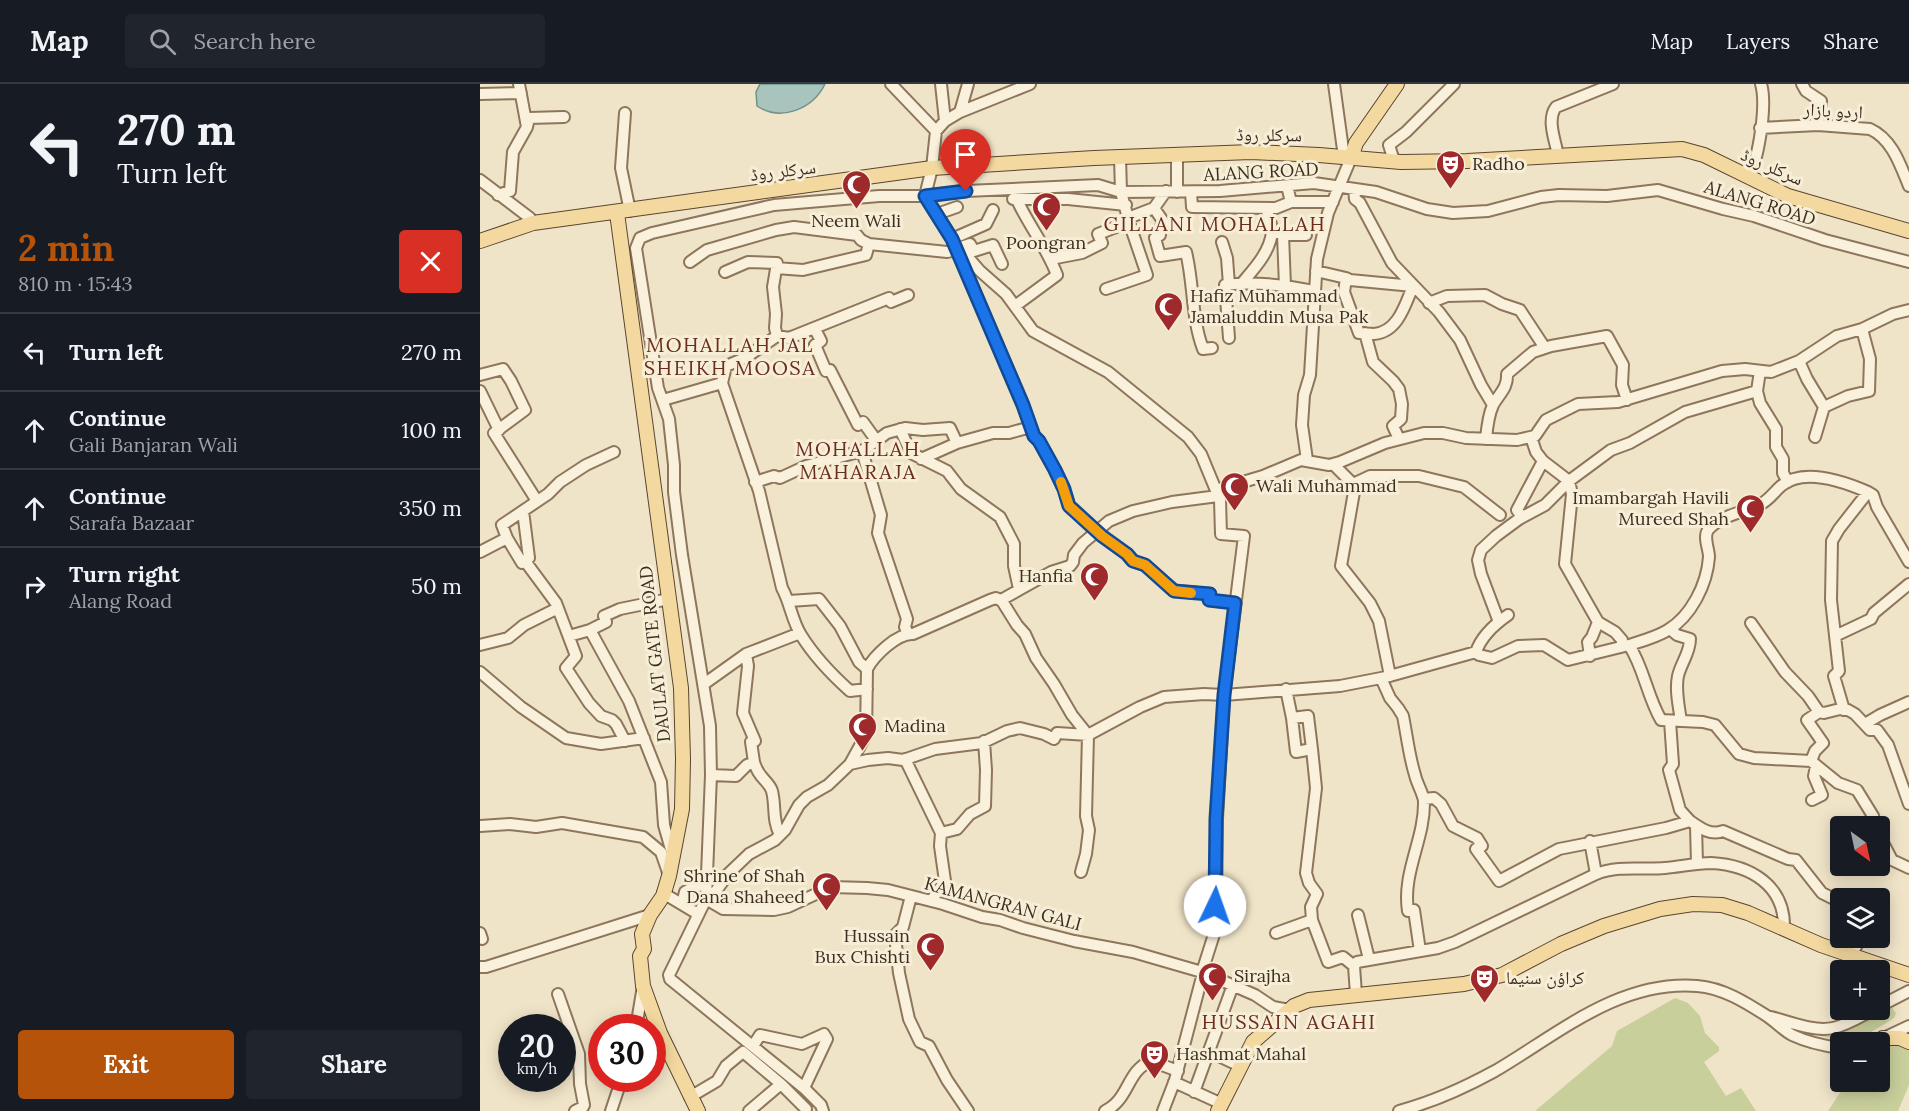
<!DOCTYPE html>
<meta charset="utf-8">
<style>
:root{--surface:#171b24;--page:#20242c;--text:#f1f3f6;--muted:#9ea1a6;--line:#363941;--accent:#b45309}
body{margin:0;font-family:Lora,"Noto Naskh Arabic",serif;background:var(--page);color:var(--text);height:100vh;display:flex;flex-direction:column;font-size:22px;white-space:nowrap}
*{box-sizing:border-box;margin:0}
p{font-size:20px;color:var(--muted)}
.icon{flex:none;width:33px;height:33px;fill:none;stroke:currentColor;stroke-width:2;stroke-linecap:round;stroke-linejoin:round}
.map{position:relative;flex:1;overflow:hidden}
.details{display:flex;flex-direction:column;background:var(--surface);width:480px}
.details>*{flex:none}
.banner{background:#171b24;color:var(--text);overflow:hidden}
.needle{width:39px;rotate:147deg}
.buttons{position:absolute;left:1350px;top:732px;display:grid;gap:12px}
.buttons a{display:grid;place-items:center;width:60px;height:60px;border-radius:6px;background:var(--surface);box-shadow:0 3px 15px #0003;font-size:30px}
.speed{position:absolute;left:18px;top:930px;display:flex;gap:12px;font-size:30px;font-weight:700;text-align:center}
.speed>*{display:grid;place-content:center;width:78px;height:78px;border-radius:50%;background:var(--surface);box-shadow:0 3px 15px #0003;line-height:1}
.speed small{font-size:15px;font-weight:400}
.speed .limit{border:9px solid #d22;background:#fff;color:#111}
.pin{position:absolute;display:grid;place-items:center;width:51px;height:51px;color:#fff;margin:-62px -26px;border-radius:50% 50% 50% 0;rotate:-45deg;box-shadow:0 0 6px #0007}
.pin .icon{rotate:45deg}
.me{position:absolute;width:66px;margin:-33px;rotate:3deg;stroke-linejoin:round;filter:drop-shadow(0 0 4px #0008)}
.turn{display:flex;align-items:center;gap:21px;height:126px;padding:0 18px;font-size:27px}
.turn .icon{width:78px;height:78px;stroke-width:2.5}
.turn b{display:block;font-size:42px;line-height:51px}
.round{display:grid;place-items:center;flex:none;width:63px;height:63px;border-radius:6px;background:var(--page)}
.head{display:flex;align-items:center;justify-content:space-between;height:102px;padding:0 18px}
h1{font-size:36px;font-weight:800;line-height:45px;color:var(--accent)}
.cta{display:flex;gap:12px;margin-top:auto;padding:12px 18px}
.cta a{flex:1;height:69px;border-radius:6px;background:var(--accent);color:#fff;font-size:24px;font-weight:800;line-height:69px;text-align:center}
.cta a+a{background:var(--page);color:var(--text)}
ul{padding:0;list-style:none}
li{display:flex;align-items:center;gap:18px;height:78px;padding:0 18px;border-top:2px solid var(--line)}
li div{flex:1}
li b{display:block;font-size:22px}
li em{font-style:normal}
header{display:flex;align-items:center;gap:36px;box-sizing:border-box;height:84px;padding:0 30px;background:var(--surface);border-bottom:2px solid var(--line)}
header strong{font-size:28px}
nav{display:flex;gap:33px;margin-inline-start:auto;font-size:21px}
.search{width:420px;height:54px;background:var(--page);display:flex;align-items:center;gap:15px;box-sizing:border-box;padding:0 21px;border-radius:6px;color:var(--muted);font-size:22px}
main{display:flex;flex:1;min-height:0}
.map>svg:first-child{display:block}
.green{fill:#c9cf9b}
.water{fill:#a9c4bc;stroke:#6f938a;stroke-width:1.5}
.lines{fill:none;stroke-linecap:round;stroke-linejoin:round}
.minor-casing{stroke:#8d765c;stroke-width:14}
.major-casing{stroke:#5b4430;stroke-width:16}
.minor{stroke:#faf1dc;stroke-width:10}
.major{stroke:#f3d9a0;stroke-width:14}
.route-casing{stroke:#114b97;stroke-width:15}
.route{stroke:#1a73e8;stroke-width:10}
.slow{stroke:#f59e0b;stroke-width:10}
.labels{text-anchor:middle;stroke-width:6;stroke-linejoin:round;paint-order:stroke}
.street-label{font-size:18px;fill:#3d2e20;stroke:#f7eed8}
.poi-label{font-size:18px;fill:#3d2e20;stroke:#f7eed8;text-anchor:start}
.neighbourhood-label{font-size:20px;letter-spacing:1.5px;fill:#6b2e1e;stroke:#f7eed8}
</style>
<header>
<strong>Map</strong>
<div class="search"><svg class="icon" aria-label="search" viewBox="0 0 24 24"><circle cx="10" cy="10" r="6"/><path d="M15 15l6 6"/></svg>Search here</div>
<nav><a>Map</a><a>Layers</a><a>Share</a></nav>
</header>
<main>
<section class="details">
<div class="banner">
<div class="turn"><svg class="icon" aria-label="left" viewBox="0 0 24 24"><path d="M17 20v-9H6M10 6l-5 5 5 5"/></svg><div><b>270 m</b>Turn left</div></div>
</div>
<div class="head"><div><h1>2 min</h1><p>810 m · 15:43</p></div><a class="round" style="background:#d93025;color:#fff"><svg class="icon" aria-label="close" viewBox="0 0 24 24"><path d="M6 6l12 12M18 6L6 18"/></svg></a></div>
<ul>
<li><svg class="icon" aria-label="left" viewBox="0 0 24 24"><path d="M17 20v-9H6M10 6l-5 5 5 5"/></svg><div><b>Turn left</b></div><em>270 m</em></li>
<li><svg class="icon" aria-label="ahead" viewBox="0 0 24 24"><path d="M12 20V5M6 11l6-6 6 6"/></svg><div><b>Continue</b><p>Gali Banjaran Wali</p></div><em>100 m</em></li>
<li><svg class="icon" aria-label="ahead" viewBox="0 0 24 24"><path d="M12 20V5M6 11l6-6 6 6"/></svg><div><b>Continue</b><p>Sarafa Bazaar</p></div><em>350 m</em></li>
<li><svg class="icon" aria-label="right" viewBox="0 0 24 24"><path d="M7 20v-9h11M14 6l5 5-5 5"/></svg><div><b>Turn right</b><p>Alang Road</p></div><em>50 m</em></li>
</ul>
<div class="cta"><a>Exit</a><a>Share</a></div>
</section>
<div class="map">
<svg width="1429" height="1027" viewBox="0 0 1429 1027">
<rect width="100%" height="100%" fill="#f0e4c8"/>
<!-- green -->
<path class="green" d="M1195,914l13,5 12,13 5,17 14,14v4l-15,11 22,34 15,-8 15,23h-221l77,-65 5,-15z
M1410,921l6,8 -2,5c-13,8 -32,21 -48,22 -19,1 -41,-11 -59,-17l33,8z
M1404,957l25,6v38l-11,26h-70l19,-29h33v-39z"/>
<!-- water -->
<path class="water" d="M280,0h65c-12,25 -44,38 -68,22l-1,-14z"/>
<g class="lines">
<defs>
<path id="minor" d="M39,0l8,43
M411,0l45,47
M461,0l4,37
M550,0l-70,28 -15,9 -9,10 -4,37 -7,28 27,43 28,32 26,23 27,37 75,41 80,65 13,17 19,46 1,34 23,2 -20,159 -7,124 -1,109 -14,44
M854,0l10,73
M1322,0l4,7 15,10 -3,24
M0,10l41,-1
M480,28l8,-28
M145,29l-4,55 9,43
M1280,44l58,-3 52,4c22,10 30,35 39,57
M697,71v37
M1078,72c-2,-14 -12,-36 -2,-49l57,-23
M914,77l-5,-16 17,-13 48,-48
M1268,93c11,-17 19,-73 13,-93
M0,96l50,38 3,5
M807,102l4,16h42
M874,105l1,10 5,4 32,60 47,49 21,28 21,45 12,20
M711,108l1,15 84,1 15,-6
M18,111l12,-4 3,-39 14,-25 2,-9 35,-1
M533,115h55l58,6
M674,124l11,16 -8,7 3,4 -5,3 5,18 26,-4c8,32 5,65 17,97l9,-1
M513,126l-7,14 -34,15 71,166 11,31 5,5 16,29 9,20 5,15 33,31 25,18 6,7 12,4 30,26 35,3 -1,6 26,3
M457,130l20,-7
M648,134l26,-10 12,-17
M797,148l6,3h23
M803,151l2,51
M742,158l5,16 2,27
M481,163l9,-3 4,7 19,-6 9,19
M571,175l31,-6 20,-10 -4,-9 31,-12
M210,178l17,-12 69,-20 18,-3 63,8 4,5 8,4 78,8 10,-2
M296,184l27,2 63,-15 3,-11
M836,187l30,7 4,2 63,6c-8,19 -15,46 -39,48 -5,0 -10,-1 -15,-1l-15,-41 2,-14
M245,188l23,-10 29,1 -4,24 3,27 -1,14 2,8
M762,199c12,-14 28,-31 30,-51 0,-8 -4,-17 -6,-24
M626,205l41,-14 -18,-53 -8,-30 -1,-35
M949,219l18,-7 38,-1 17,9 18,6 25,38
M535,222l42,-31c-10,-27 -28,-49 -40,-75
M335,245l6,12 -6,4 11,26 4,-1 28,55 5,-3 13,18
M885,249l8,29 20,19 6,8 3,15 -1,15 -8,7 6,13
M749,254l-4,-53c30,-4 60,0 89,6
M1319,277l8,18 17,28
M1280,287l-3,20 3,12 16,26v18l7,12v14l5,9
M0,291l23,-6 8,12 14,29 -31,23 43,68
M242,299l4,-17 19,-8 32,-22 12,2 100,-40 2,4 17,-7
M0,307l19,39
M183,316l59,-17 37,108 23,97c8,14 10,33 19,47 13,21 30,39 49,56l17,-2
M420,345l11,24 36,18 14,18 39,28 14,27v22l5,23
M1051,353l5,15 7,9 26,20 3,13 -7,70 33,58 17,10 7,8v6
M1335,353l9,-30 24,-11 21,-5 1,-32 -8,-30
M1006,355c1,-11 2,-23 7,-34 6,-11 15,-17 14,-31l26,-22 18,-6 56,-10 16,29 -1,20 5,15
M382,367l19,64 -3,18 29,86 -2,8 3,7
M441,375l36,-16
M827,376l-5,-35 2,-30 6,-20 7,-116 11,-46 23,-55
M853,380l20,20 1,8 -13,74 29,37 9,18 11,55
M275,398l19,-6 6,2 26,-12 56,-15 25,-18 18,-5 18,2 27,-2 7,15 36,-10h16l22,-6
M873,400l17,-8h49l45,11 36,28
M736,406l47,-14 38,-16 28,5 11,-3 45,-19 39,-10h19l23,5 51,2 18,-4 11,-16 32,-16 40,-2 104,-31 23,-2 26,3 28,-11 38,-25 25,-7 31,-15 16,-4
M43,427l6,47 -7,5 -15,-25 -5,-13 46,-31 12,-12 26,-17 28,-13
M1042,433l-5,-7 26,-49
M0,468l27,-14
M45,477l31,42 20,53 -10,12 23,35 12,13 11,4 4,4 9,17
M521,516l50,-28 19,-6 3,-4 1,-7 9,-12 26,-22 24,-10 39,-9 46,-6
M309,517l30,-2 21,27 19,36 8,7
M1019,538l-18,-48 -3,-14 3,-10 15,-14 23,-17 26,-14 24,-24 42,-31 19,-7 55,-31 72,-21
M1271,539l34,49 23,24 11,16 5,1 16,-4 8,1 7,4 15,16h7l11,15 21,59
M1190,545l7,6 13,4c0,14 -9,24 -12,37 -3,14 1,31 3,45
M110,546l39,71 32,81 3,43 8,28
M89,552l21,-6 16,-8 -2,-6 16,-7 49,-10
M1355,552l36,-17 3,-6 35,-29
M0,561l28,-7 16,-13 34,-17
M1149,561c13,-4 28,-8 39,-15 23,-14 39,-45 41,-73 0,-8 -6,-20 -1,-27 10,-13 34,-18 49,-24 11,-4 16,-13 24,-20 22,-19 64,-4 87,6l5,3 4,12 32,55
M996,568c5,-15 19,-28 32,-37
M1110,572l-2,-14 4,-5 6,-15
M0,588l41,35 45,31 35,6 43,-6
M901,594l9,20 8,10 5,8c4,20 6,40 12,59 2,9 8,18 9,26 1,38 -22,71 -16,110l6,-1 6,41
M224,600l42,-30 54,-21
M806,605l6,29 4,34 16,-3 4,39 -10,85 3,10 8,11 -6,13 1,13 16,42 15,-5 11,9
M1364,626l-10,-34 5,-5 -8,-71 1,-59 7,-12 29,-37
M812,634l16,-2 4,33
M1190,637l3,43 -4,6 11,40 10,11
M1385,640l15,-9 29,-13
M425,675l36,74 -1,13 5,35 -14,20
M1331,677l4,-10 8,-8 -16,-23 12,-8
M274,678c4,16 15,19 18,29 4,16 0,29 8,44
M370,680l16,-29 1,-66c7,-13 30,-36 46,-35l77,-34 6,-2 6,3 15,24 8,9 11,24 18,26 18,31 16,20 -2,81 3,14 -3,24 -5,18
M231,691l25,1 11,-11 7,-3 -3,-20 4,-1 -12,-28 5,-47 -2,-12
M944,715l10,-1 7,6 12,22 24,12 5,8 -6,3 23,32 60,-32 107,-21 24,-7c10,7 21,15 33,10l65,28 8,1 26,33 18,9
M1332,716l10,-5 -8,-19 2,-10
M1216,741l1,39
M0,742l30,-2 26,3 26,-4 81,14 18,15 8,23
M461,749l16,-4 13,-15 15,-8 1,-36 -2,-29
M1400,753l12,23 17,8
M1110,757l6,33
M183,809l35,21
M431,812l-8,31 -8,8 4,38 10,46 11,23 9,4 18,34 21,31
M226,815l10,-8 12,-17 21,-20 26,-14 10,-10 14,-25 8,-8 21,-12 22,-21 18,-4 20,-2 15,2 32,-11 47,-6 25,-12 13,-3 24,6 10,5 3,-6 31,2 52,-28 24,-10 40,-3 20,1 116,-9 46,-9 90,-25 3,3 13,3 26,-12 26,-1 24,15 61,-15c15,23 18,51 32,75l42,2 12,3 24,29 15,4 57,3 27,22 19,7 16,26 3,10
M226,815l17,10 51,1 14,-3 43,-20 36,1 21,2 55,14 39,13 18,3 23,8 51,13 59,11 69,20 53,23 18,12 16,3
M202,820l3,-12 11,-6 10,-1
M878,831l11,44
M0,849l2,6
M796,849l36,-13
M1371,871l10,-17
M0,883h6l164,-52
M78,910l21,60 1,30 4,21 -1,2 -8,4
M876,910l-2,-28 3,-4 81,-14 17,-6 141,-68c23,-9 45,-4 69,-6 15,-1 30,-5 46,-5 39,2 74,22 73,65
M1400,922l29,-15
M1291,933c19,5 43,15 62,11 14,-3 28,-12 40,-18
M156,944l7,-42
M1395,958l34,-16
M273,962l7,-11 42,9 22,-10 3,5 -23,49
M730,968l30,14
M82,971l15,-7
M694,998l48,22
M714,1008l39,-107
M210,1013l27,-16 9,-15 17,-14 38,32 25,25
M131,1027l11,-33
M269,1027l32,-27
M343,1027l-2,-6 -17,-17 -134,-109 -1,-4 37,-76 5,-124 -1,-49 -28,-171 -8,-63v-27l-5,-46 -11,-31 -22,-140 4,-10 12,-5 122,-28 105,-9h46l41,-5 132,-6 23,7 99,-1 94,-8 62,9 51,17 26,4 35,-2 53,-14 18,-2 48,1 51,-6 65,19 31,7 71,24 84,22
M625,1027c25,-12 21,-40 46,-50l27,10
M683,1027l12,-31 28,-107
M919,1027c34,-9 65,-23 96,-40 63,-37 124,-91 202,-85 26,2 48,16 70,30 9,6 16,14 25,19 15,7 33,11 48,13"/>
<path id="major" d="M871,74l5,-15 41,-59
M137,129l64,475 2,71 -1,50 -13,67 -6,20 -13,19 -8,19 2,15 -4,7 3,30 17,47 38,78
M0,157l53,-18 399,-55 162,-10 157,-6 68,3 82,7 66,-1 215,-12 22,6 84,41 121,35
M1403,954h17l9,4
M738,1027l35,-69 41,-36 15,-6 155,-16 38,-9 59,-31 43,-18 56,-17 33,-5 29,1 26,8 73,32 88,30"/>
</defs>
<!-- minor casing -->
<use href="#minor" class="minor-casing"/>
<!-- major casing -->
<use href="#major" class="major-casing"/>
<!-- minor -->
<use href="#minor" class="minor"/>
<!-- major -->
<use href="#major" class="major"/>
</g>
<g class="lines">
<defs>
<path id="route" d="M486,107l-41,5 27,43 71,166 11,31 5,5 16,29 9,19 5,17 33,30 25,18 6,7 12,4 29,26 36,3 -1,6 26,3 -11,92 -8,124 -1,87"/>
</defs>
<!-- route casing -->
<use href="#route" class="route-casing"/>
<!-- route -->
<use href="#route" class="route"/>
<!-- slow -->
<path class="slow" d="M581,398l8,24 33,30 25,18 6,7 12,4 29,26 17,2"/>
</g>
<!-- icons -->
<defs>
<symbol id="theatre-pin" viewBox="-11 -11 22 30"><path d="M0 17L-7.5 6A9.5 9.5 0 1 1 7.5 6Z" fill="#9e2a2b" stroke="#f7eed8"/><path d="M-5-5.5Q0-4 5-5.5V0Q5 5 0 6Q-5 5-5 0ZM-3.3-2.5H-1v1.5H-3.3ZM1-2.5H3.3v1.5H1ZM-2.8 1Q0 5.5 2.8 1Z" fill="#fff"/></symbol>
<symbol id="mosque-pin" viewBox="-11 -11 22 30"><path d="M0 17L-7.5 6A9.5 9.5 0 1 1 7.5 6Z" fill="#9e2a2b" stroke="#f7eed8"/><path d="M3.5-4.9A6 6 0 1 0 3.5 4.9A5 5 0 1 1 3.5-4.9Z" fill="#fff"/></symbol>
</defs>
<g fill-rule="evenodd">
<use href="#theatre-pin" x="954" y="64" width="33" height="45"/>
<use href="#mosque-pin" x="360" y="84" width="33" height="45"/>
<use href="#mosque-pin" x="550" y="106" width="33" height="45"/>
<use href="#mosque-pin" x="672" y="206" width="33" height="45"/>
<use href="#mosque-pin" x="738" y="386" width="33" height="45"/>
<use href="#mosque-pin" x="1254" y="408" width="33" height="45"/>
<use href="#mosque-pin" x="598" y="476" width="33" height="45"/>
<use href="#mosque-pin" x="366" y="626" width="33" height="45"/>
<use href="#mosque-pin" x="330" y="786" width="33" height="45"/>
<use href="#mosque-pin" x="434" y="846" width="33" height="45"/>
<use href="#mosque-pin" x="716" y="876" width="33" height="45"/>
<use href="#theatre-pin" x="988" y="878" width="33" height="45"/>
<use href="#theatre-pin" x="658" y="954" width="33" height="45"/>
</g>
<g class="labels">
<!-- street labels -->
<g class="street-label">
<text transform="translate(1353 27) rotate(3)" y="6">اردو بازار</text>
<text transform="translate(789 51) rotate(1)" y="6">سرکلر روڈ</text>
<text transform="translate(1292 83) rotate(24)" y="6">سرکلر روڈ</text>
<text transform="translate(303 87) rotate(-7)" y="6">سرکلر روڈ</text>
<text transform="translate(781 88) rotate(-3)" y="6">ALANG ROAD</text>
<text transform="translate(1280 119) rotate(17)" y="6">ALANG ROAD</text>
<text transform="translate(175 570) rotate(-96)" y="6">DAULAT GATE ROAD</text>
<text transform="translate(523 820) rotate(15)" y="6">KAMANGRAN GALI</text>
</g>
<!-- poi labels -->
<g class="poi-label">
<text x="992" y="86">Radho</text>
<text x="376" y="143" text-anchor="middle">Neem Wali</text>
<text x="566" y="165" text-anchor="middle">Poongran</text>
<text x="710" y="218">Hafiz Muhammad<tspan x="710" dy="21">Jamaluddin Musa Pak</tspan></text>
<text x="776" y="408">Wali Muhammad</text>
<text x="1249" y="420" text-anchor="end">Imambargah Havili<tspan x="1249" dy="21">Mureed Shah</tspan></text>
<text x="593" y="498" text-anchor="end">Hanfia</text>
<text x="404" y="648">Madina</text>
<text x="325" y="798" text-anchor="end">Shrine of Shah<tspan x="325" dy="21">Dana Shaheed</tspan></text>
<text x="430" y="858" text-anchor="end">Hussain<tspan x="430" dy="21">Bux Chishti</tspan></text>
<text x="754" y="898">Sirajha</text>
<text x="1026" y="900">کراؤن سنیما</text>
<text x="696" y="976">Hashmat Mahal</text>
</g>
<!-- neighbourhood labels -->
<g class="neighbourhood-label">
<text x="735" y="147">GILLANI MOHALLAH</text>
<text x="250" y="268">MOHALLAH JAL<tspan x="250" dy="23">SHEIKH MOOSA</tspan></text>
<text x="378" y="372">MOHALLAH<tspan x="378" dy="23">MAHARAJA</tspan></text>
<text x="809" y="945">HUSSAIN AGAHI</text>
</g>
</g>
</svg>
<div class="buttons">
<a><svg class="needle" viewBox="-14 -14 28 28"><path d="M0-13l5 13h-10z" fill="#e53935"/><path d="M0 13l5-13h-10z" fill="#9ea1a6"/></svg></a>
<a><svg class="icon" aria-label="layers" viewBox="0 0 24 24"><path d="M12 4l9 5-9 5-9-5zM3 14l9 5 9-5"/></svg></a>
<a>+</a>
<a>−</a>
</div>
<div class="speed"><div>20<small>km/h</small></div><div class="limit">30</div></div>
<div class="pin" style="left:486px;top:107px;background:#d93025"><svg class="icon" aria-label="arrive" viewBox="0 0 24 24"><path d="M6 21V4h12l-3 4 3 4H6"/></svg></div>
<svg class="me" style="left:735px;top:822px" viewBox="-20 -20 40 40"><circle r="19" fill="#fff"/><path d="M0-13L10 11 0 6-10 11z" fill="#1a73e8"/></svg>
</div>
</main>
